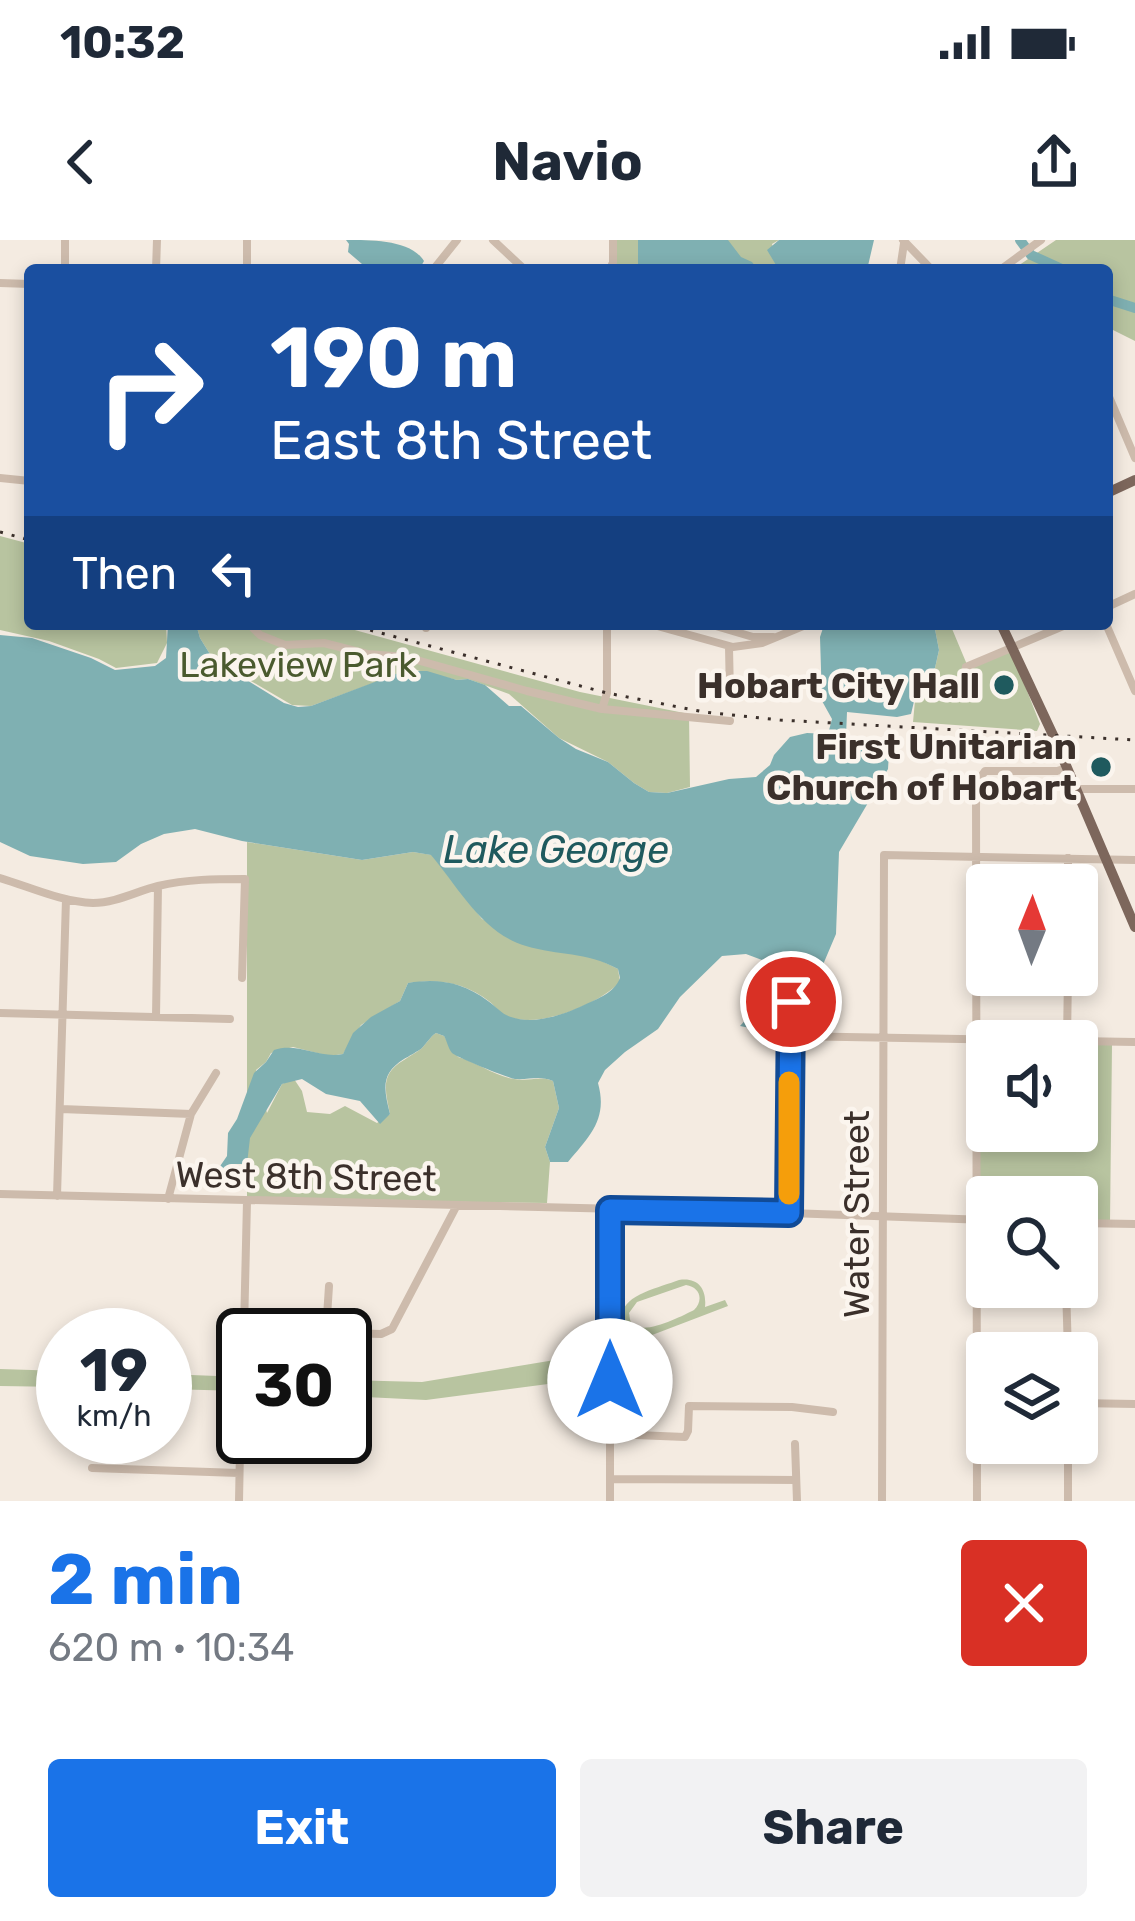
<!DOCTYPE html>
<meta charset="utf-8">
<style>
:root{--surface:#fff;--page:#f2f2f3;--text:#1f2937;--muted:#747a83;--accent:#1a73e8}
body{margin:0;font-family:Rubik,sans-serif;background:var(--page);color:var(--text);height:100vh;display:flex;flex-direction:column;font-size:45px;white-space:nowrap}
*{box-sizing:border-box;margin:0}
p{font-size:39px;color:var(--muted)}
.icon{flex:none;width:66px;height:66px;fill:none;stroke:currentColor;stroke-width:2;stroke-linecap:round;stroke-linejoin:round}
.map{position:relative;height:1261px;overflow:hidden}
.panel{display:flex;flex-direction:column;background:var(--surface);flex:1}
.panel>*{flex:none}
.top-card{position:absolute;left:24px;top:24px;width:1089px;height:366px;border-radius:12px;box-shadow:0 6px 18px #0003;background:#1a4fa0;color:#fff;overflow:hidden}
.needle{width:78px;rotate:1deg}
.fabs{position:absolute;left:966px;top:624px;display:grid;gap:24px}
.fabs a{display:grid;place-items:center;width:132px;height:132px;border-radius:12px;background:var(--surface);box-shadow:0 6px 18px #0003;font-size:60px}
.speed{position:absolute;left:36px;top:1068px;display:flex;gap:24px;font-size:60px;font-weight:700;text-align:center}
.speed>*{display:grid;place-content:center;width:156px;height:156px;border-radius:50%;background:var(--surface);box-shadow:0 6px 18px #0003;line-height:1}
.speed small{font-size:30px;font-weight:400}
.speed .limit{border:6px solid #111;border-radius:18px;background:#fff;color:#111}
.pin{position:absolute;display:grid;place-items:center;width:102px;height:102px;color:#fff;margin:-51px;border:6px solid #fff;border-radius:50%;box-shadow:0 3px 12px #0007}
.me{position:absolute;width:132px;margin:-66px;rotate:0deg;stroke-linejoin:round;filter:drop-shadow(0 0 9px #0008)}
.turn{display:flex;align-items:center;gap:42px;height:252px;padding:0 48px;font-size:54px}
.turn .icon{width:156px;height:156px;stroke-width:2.5}
.turn b{display:block;font-size:84px;line-height:102px}
.then{display:flex;align-items:center;height:114px;padding:0 48px;background:#0003;gap:24px;font-size:45px}
.round{display:grid;place-items:center;flex:none;width:126px;height:126px;border-radius:12px;background:var(--page)}
.head{display:flex;align-items:center;justify-content:space-between;height:204px;padding:0 48px}
h1{font-size:72px;font-weight:700;line-height:90px;color:var(--accent)}
.button{display:flex;gap:24px;margin-top:auto;padding:24px 48px}
.button a{flex:1;height:138px;border-radius:12px;background:var(--accent);color:#fff;font-size:48px;font-weight:700;line-height:138px;text-align:center}
.button a+a{background:var(--page);color:var(--text)}
.status{display:flex;justify-content:space-between;align-items:center;height:84px;padding:0 60px;background:var(--surface);direction:ltr}
.status svg{height:33px;fill:currentColor}
header{display:flex;justify-content:space-between;align-items:center;height:156px;padding:0 48px;background:var(--surface);font-size:54px;font-weight:700}
.map>svg:first-child{display:block}
.green{fill:#b8c4a0;fill-rule:evenodd}
.water{fill:#7fb0b2}
.lines{fill:none;stroke-linecap:round;stroke-linejoin:round}
.river{stroke:#7fb0b2;stroke-width:10}
.minor{stroke:#cdbbac;stroke-width:8}
.major{stroke:#7d675c;stroke-width:10}
.rail{stroke:#3b302b;stroke-width:3;stroke-dasharray:3 9;stroke-linecap:butt}
.route-casing{stroke:#114b97;stroke-width:30}
.route{stroke:#1a73e8;stroke-width:21}
.slow{stroke:#f59e0b;stroke-width:21}
.poi-dot{fill:#1f5a5e;stroke:#fbf5ee;stroke-width:4.5}
.labels{text-anchor:middle;stroke-width:9;stroke-linejoin:round;paint-order:stroke}
.park-label{font-size:36px;fill:#4a5a2e;stroke:#fbf5ee}
.poi-label{font-size:36px;font-weight:bold;fill:#3b302b;stroke:#fbf5ee;text-anchor:end}
.street-label{font-size:36px;fill:#3b302b;stroke:#fbf5ee}
.water-label{font-size:39px;font-style:italic;fill:#1f5a5e;stroke:#fbf5ee}
</style>
<div class="status"><b>10:32</b><svg viewBox="0 0 49 12"><path d="M0 12V9h3v3zM5 12V6h3v6zM10 12V3h3v9zM15 12V0h3v12zM26 1h20v11H26zM47 4h2v5h-2z"/></svg></div>
<header><svg class="icon" aria-label="back" viewBox="0 0 24 24"><path d="M15 5l-7 7 7 7"/></svg>Navio<svg class="icon" aria-label="share" viewBox="0 0 24 24"><path d="M12 15V3M7 8l5-5 5 5M5 13v7h14v-7"/></svg></header>
<div class="map">
<svg width="1135" height="1261" viewBox="0 0 1135 1261">
<rect width="100%" height="100%" fill="#f4ebe1"/>
<!-- green -->
<path class="green" d="M617,0h27v30h-29z
M721,0h58l-7,4 7,26h-26z
M1056,0h79v101l-28,-14v-57h-95z
M0,296l30,8v80h136l1,19 -10,20 -41,5 -17,-9 -50,-18 -49,-11z
M196,384h137l247,68 109,22 1,73 -23,6 -18,-1 -15,-9 -26,-21 -49,-24 -50,-44 -41,-15 -11,1 -45,-11 -101,37 -19,-1 -79,-46 -13,-21z
M934,384h16l18,43 43,-17 29,74 -3,7 -124,-9 3,-32 19,-22 4,-18z
M247,602l115,18 51,-8 19,3 50,64 74,32 36,5 26,13 2,13c-22,23 -85,49 -116,33 -7,-4 -8,-8 -14,-13 -25,-20 -51,-23 -82,-19l-8,18 -39,24 -18,29 -14,2 -36,-9 -22,6 -5,9 -10,8 11,43 15,-29 12,-5 8,12 5,21 23,2 15,-8 32,17 13,-9c-5,-25 -10,-40 14,-54 3,-2 16,-10 18,-12 5,-5 8,-11 14,-15l8,3 14,21c19,5 36,19 56,22 15,3 25,-4 39,2l6,27 -14,39 5,15 -3,41 -300,-4z
M1077,803l35,1 -2,178 -33,-1v-24h-90v22l-9,-1 -1,-127h10v40h90z
M679,1040c19,-3 28,9 26,27l20,-7 3,6 -102,39 -2,-7 10,-5c-35,-33 22,-44 45,-53zM686,1045c14,2 18,15 8,25 -12,6 -52,27 -62,13 -3,-3 -2,-7 -3,-10l8,-11z
M609,1111v25l-183,24 -81,-4v-16l77,2z
M0,1129l63,2v16l-63,-1z
M165,1134l78,3v14l-78,-2z"/>
<!-- water -->
<path class="water" d="M346,0c27,0 65,0 78,21l-5,9h-50l-21,-18 1,-8z
M638,0h90l13,17 11,5 6,8h-120z
M779,0h95l-7,30h-88l-12,-20z
M168,384h28l4,14 13,21 71,44 14,4 13,-1 93,-35h23l30,9 11,-1 17,6 24,21h12l38,32 17,11 32,13 26,21 15,9 18,1 62,-14 27,-2 14,-12 4,-10 16,-18 17,-4 21,1 4,-15 -10,-18 -2,-64 4,-12 110,-1 5,26 -4,18 -18,21 -6,25 -14,3 -50,-5 -1,24 38,5 5,12 -1,16 -49,83 -3,82 -14,33 -32,23 -40,38 -10,-2c18,-19 30,-38 27,-64l-21,-8 -24,2 -42,41 -22,32 -33,23 -20,18 -7,13c10,36 -8,53 -30,79h-18l-5,-15 14,-39 -6,-27c-14,-6 -23,-1 -38,-2 -7,-1 -59,-22 -63,-26 -4,-5 -5,-12 -8,-17l-8,-3c-6,4 -9,10 -14,15 -2,2 -16,10 -18,11 -24,15 -20,30 -14,55l-10,10 -20,-23 -34,-7 -24,-15 -20,5 -32,54 -3,26h-16l-11,16h-4l-2,-5 13,-19 1,-23 9,-14 17,-46 12,-11 8,-12c24,-8 45,9 69,4l10,-21 18,-16 29,-16 8,-18c30,-5 55,-1 80,18 9,6 13,13 23,16 23,8 52,-2 73,-12 15,-7 30,-12 36,-27l-2,-9c-33,-18 -59,-13 -92,-23 -44,-13 -67,-58 -95,-91l-18,-3 -51,8 -120,-19 -47,-12 -31,5 -23,10 -25,18 -33,2 -53,-8 -30,-14v-207l32,3 59,20 24,12 40,-4 11,-8z"/>
<g class="lines">
<!-- river -->
<path class="river" d="M1020,0l11,15 33,15
M1107,59l28,9"/>
<!-- minor -->
<path class="minor" d="M493,0l32,30
M903,0l29,30
M65,30v-30
M156,30l1,-30
M247,30v-30
M433,30l24,-30
M610,30l3,-8v-22
M900,30l4,-27
M1000,30l41,-30
M0,43l30,1
M1107,152l28,66
M0,238l30,3
M1107,367l28,-13
M249,384l11,11 25,10 39,-2 43,11 39,3 121,34 75,18 128,12
M650,384l83,23 29,-4 46,-19
M709,384l44,13h20
M1106,384l29,67
M426,388v-4
M729,407l1,49
M966,427l102,-43
M602,469l5,-16v-69
M1077,549h58
M0,638c30,9 62,24 93,25 23,0 44,-12 65,-17 29,-7 58,-7 87,-7l-3,99
M1068,645v-27
M0,773l230,6
M156,777l2,-131
M789,796l346,6
M1067,800l1,-65
M61,869l130,5
M0,954l789,19 198,7
M57,956l9,-297
M168,959l23,-85 25,-41
M247,961l-3,129 137,4 11,-5 64,-122
M610,971v290
M789,973l2,-211
M1077,983l58,1
M1066,1047l2,66
M326,1092l3,-46
M1077,1163l58,1
M611,1194l74,3 3,-6 1,-25 103,1 41,5
M795,1204l2,57
M92,1228l147,5
M610,1239l186,1
M239,1261l2,-102
M882,1261l2,-646 251,5
M977,1261l-1,-717 9,-13h72l10,-3
M1068,1261v-58"/>
<!-- major -->
<path class="major" d="M1107,253l28,-13
M1001,384l52,111 82,192"/>
<!-- rail -->
<path class="rail" d="M0,292l30,8
M347,384l260,69 97,19 76,8 355,20"/>
</g>
<g class="lines">
<defs>
<path id="route" d="M610,1141v-171l179,3 2,-211"/>
</defs>
<!-- route casing -->
<use href="#route" class="route-casing"/>
<!-- route -->
<use href="#route" class="route"/>
<!-- slow -->
<path class="slow" d="M789,954v-112"/>
</g>
<!-- markers -->
<g class="poi-dot">
<circle cx="1004" cy="445" r="12"/>
<circle cx="1101" cy="527" r="12"/>
</g>
<g class="labels">
<!-- park labels -->
<g class="park-label">
<text x="298" y="437">Lakeview Park</text>
</g>
<!-- poi labels -->
<g class="poi-label">
<text x="980" y="458">Hobart City Hall</text>
<text x="1077" y="519">First Unitarian<tspan x="1077" dy="41">Church of Hobart</tspan></text>
</g>
<!-- street labels -->
<g class="street-label">
<text transform="translate(306 936) rotate(1)" y="13">West 8th Street</text>
<text transform="translate(856 974) rotate(-90)" y="13">Water Street</text>
</g>
<!-- water labels -->
<g class="water-label">
<text x="556" y="623">Lake George</text>
</g>
</g>
</svg>
<div class="fabs">
<a><svg class="needle" viewBox="-14 -14 28 28"><path d="M0-13l5 13h-10z" fill="#e53935"/><path d="M0 13l5-13h-10z" fill="#747a83"/></svg></a>
<a><svg class="icon" aria-label="sound" viewBox="0 0 24 24"><path d="M4 9h4l5-4v14l-5-4H4zM17 9q2 3 0 6"/></svg></a>
<a><svg class="icon" aria-label="search" viewBox="0 0 24 24"><circle cx="10" cy="10" r="6"/><path d="M15 15l6 6"/></svg></a>
<a><svg class="icon" aria-label="layers" viewBox="0 0 24 24"><path d="M12 4l9 5-9 5-9-5zM3 14l9 5 9-5"/></svg></a>
</div>
<div class="speed"><div>19<small>km/h</small></div><div class="limit">30</div></div>
<div class="pin" style="left:791px;top:762px;background:#d93025"><svg class="icon" aria-label="arrive" viewBox="0 0 24 24"><path d="M6 21V4h12l-3 4 3 4H6"/></svg></div>
<svg class="me" style="left:610px;top:1141px" viewBox="-20 -20 40 40"><circle r="19" fill="#fff"/><path d="M0-13L10 11 0 6-10 11z" fill="#1a73e8"/></svg>
<div class="top-card">
<div class="turn"><svg class="icon" aria-label="right" viewBox="0 0 24 24"><path d="M7 20v-9h11M14 6l5 5-5 5"/></svg><div><b>190 m</b>East 8th Street</div></div>
<div class="then">Then<svg class="icon" aria-label="left" viewBox="0 0 24 24"><path d="M17 20v-9H6M10 6l-5 5 5 5"/></svg></div>
</div>
</div>
<section class="panel">
<div class="head"><div><h1>2 min</h1><p>620 m · 10:34</p></div><a class="round" style="background:#d93025;color:#fff"><svg class="icon" aria-label="close" viewBox="0 0 24 24"><path d="M6 6l12 12M18 6L6 18"/></svg></a></div>
<div class="button"><a>Exit</a><a>Share</a></div>
</section>
